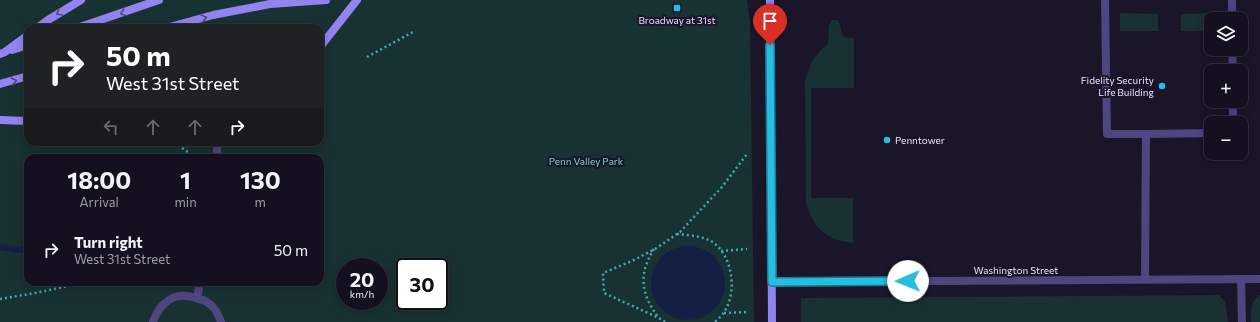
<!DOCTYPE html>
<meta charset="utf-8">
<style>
:root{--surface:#14101f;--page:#1d1928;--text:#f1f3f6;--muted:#9d9da4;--line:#33303d}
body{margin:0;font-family:Commissioner,sans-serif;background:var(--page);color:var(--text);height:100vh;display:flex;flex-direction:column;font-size:15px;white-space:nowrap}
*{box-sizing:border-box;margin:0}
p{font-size:13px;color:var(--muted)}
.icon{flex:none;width:22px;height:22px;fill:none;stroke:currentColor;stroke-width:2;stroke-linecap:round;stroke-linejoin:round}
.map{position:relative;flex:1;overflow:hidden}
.side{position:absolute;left:24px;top:154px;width:300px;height:132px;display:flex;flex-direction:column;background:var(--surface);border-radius:12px;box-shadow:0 2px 10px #0003,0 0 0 1px var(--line)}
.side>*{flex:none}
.banner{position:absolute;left:24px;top:24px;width:300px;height:122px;border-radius:12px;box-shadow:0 2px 10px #0003,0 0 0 1px var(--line);background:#202124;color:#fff;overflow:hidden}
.tools{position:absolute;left:1204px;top:12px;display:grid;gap:8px}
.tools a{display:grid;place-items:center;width:44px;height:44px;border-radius:8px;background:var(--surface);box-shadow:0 2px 10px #0003,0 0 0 1px var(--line);font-size:20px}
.speed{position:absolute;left:336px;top:258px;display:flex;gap:8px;font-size:20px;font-weight:700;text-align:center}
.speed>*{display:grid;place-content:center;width:52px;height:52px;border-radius:50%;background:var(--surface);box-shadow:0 2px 10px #0003,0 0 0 1px var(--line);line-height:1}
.speed small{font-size:10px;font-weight:400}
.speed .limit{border:2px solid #111;border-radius:6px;background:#fff;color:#111}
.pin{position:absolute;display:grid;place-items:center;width:34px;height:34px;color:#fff;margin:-41px -17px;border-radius:50% 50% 50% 0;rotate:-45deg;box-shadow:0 0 4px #0007}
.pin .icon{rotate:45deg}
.me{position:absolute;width:44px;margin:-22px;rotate:269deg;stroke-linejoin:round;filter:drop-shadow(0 0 3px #0008)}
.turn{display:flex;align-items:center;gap:14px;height:84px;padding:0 16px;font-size:18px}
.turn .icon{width:52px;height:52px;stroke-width:2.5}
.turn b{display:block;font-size:28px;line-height:34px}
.lanes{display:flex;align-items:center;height:38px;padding:0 16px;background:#0003;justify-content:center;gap:20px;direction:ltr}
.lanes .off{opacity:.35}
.eta{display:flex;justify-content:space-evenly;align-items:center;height:68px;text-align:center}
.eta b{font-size:24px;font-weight:700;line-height:28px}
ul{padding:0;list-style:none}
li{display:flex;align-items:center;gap:12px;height:56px;padding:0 16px}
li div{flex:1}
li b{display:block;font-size:15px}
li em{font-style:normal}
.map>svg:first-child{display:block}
.green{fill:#183132;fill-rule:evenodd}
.water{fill:#132044}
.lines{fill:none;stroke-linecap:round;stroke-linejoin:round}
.stream{stroke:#132044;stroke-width:6}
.path{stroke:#42aaae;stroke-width:2.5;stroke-dasharray:2 3;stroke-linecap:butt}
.service{stroke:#4e4681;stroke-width:8}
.minor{stroke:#4e4681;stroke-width:8}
.secondary{stroke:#9184ee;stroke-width:8}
.oneway{stroke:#504782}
.route-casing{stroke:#197b92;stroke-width:10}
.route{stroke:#26bde1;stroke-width:7}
.poi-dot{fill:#26bde1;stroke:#1a1529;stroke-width:1.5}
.labels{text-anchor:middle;stroke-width:4;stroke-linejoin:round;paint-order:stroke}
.poi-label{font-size:10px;fill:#e6e1fb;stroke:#1a1529}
.park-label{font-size:10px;fill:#75d3c4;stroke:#1a1529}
.street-label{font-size:10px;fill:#e6e1fb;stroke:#1a1529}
</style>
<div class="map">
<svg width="1260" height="322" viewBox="0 0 1260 322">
<rect width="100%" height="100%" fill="#1a1529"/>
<!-- green -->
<path class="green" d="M0,0h747l3,22 4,300h-754zM28,28h292v114h-292zM28,158h292v124h-292zM345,267h34v34h-34zM405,267h34v34h-34z
M1120,13l38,1v17h-38z
M1219,13v6h-8v12h-30v-17z
M832,20h5c8,9 -1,19 17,18v50h-43v110h42v45c-26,-3 -40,-14 -47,-40l-1,-123 7,-19 8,-10 8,-7 1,-18z
M1219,295l6,7 3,20h-427v-24z
M1259,295h1v27h-9c-1,-11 0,-20 8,-27z"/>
<!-- water -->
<path class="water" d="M651 283a37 37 0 1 1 74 0a37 37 0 1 1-74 0Z"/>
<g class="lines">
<!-- stream -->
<path class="stream" d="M0,247l19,3 9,-2"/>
<!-- path -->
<path class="path" d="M367,57l46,-25
M178,145l11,8 2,5
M677,234c11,1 24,2 34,7 25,15 29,65 3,81
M654,249c-16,25 -13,46 5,69
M721,251l26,-2
M0,299l35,-6 52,-11
M724,313l24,-1
M665,322l-6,-4 -55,-25 -1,-20 29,-12 23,-12 25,-17 42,-45 25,-33"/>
<!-- service -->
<path class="service" d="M1105,0l2,134h39
M1232,0v19
M1232,49l1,22
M1233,101v22
M1145,279l1,-145 65,-1
M1241,279l1,43"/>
<!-- minor -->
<path class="minor" d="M216,158l2,-16
M772,282l488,-3
M197,298l3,-16
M153,322c7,-20 22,-31 43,-24 4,1 8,2 11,4 8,5 11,12 14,20"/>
<!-- secondary -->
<path class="secondary" d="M770,0l2,322
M37,28l11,-8 33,-20
M77,28l82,-28
M166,28l47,-13 57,-11 56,-4
M320,47l37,-47
M12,50l16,-5
M0,54l5,-2 23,-17
M0,84l28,-8
M0,120l28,1"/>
</g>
<!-- one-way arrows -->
<defs><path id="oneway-chevron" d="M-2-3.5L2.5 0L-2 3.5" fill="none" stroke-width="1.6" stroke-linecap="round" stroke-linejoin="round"/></defs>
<g class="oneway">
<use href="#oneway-chevron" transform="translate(59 13) rotate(149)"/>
<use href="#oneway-chevron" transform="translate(123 13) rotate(161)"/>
<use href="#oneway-chevron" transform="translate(204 18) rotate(-15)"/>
<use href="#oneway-chevron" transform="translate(14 81) rotate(-13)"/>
</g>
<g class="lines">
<defs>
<path id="route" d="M770,45l2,237 136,-1"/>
</defs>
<!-- route casing -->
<use href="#route" class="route-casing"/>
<!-- route -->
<use href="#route" class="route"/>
</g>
<!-- markers -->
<g class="poi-dot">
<rect x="673" y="4" width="8" height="8" rx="2"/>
<circle cx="1162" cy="86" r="4"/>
<circle cx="887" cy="140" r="4"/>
</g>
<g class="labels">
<!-- poi labels -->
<g class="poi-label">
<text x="677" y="24">Broadway at 31st</text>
<text x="1154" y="84" text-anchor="end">Fidelity Security<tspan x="1154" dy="12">Life Building</tspan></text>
<text x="895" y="144" text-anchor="start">Penntower</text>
</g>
<!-- park labels -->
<g class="park-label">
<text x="586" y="165">Penn Valley Park</text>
</g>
<!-- street labels -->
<g class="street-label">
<text x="1016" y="274">Washington Street</text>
</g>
</g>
</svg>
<div class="tools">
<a><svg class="icon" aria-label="layers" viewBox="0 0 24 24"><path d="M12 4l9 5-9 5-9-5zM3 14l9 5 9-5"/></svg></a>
<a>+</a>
<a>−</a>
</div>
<div class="speed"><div>20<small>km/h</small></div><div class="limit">30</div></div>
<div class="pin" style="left:770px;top:45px;background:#d93025"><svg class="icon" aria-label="arrive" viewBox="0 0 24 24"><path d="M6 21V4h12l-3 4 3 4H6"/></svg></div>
<svg class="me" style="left:908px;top:281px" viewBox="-20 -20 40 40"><circle r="19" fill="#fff"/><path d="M0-13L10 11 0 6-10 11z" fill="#26bde1"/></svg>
<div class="banner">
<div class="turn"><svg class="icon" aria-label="right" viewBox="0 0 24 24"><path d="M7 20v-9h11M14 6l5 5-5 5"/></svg><div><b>50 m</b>West 31st Street</div></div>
<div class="lanes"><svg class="icon off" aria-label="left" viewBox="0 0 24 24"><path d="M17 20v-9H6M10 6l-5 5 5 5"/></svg><svg class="icon off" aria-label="ahead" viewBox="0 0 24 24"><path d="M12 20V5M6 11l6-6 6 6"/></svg><svg class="icon off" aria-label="ahead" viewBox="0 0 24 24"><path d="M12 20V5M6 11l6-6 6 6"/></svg><svg class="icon" aria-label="right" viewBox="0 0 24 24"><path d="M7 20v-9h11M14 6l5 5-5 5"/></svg></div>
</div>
<section class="side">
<div class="eta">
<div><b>18:00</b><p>Arrival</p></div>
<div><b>1</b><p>min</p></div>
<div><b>130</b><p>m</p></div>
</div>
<ul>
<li><svg class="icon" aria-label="right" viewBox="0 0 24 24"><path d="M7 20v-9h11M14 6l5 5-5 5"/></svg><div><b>Turn right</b><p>West 31st Street</p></div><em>50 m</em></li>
</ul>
</section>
</div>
